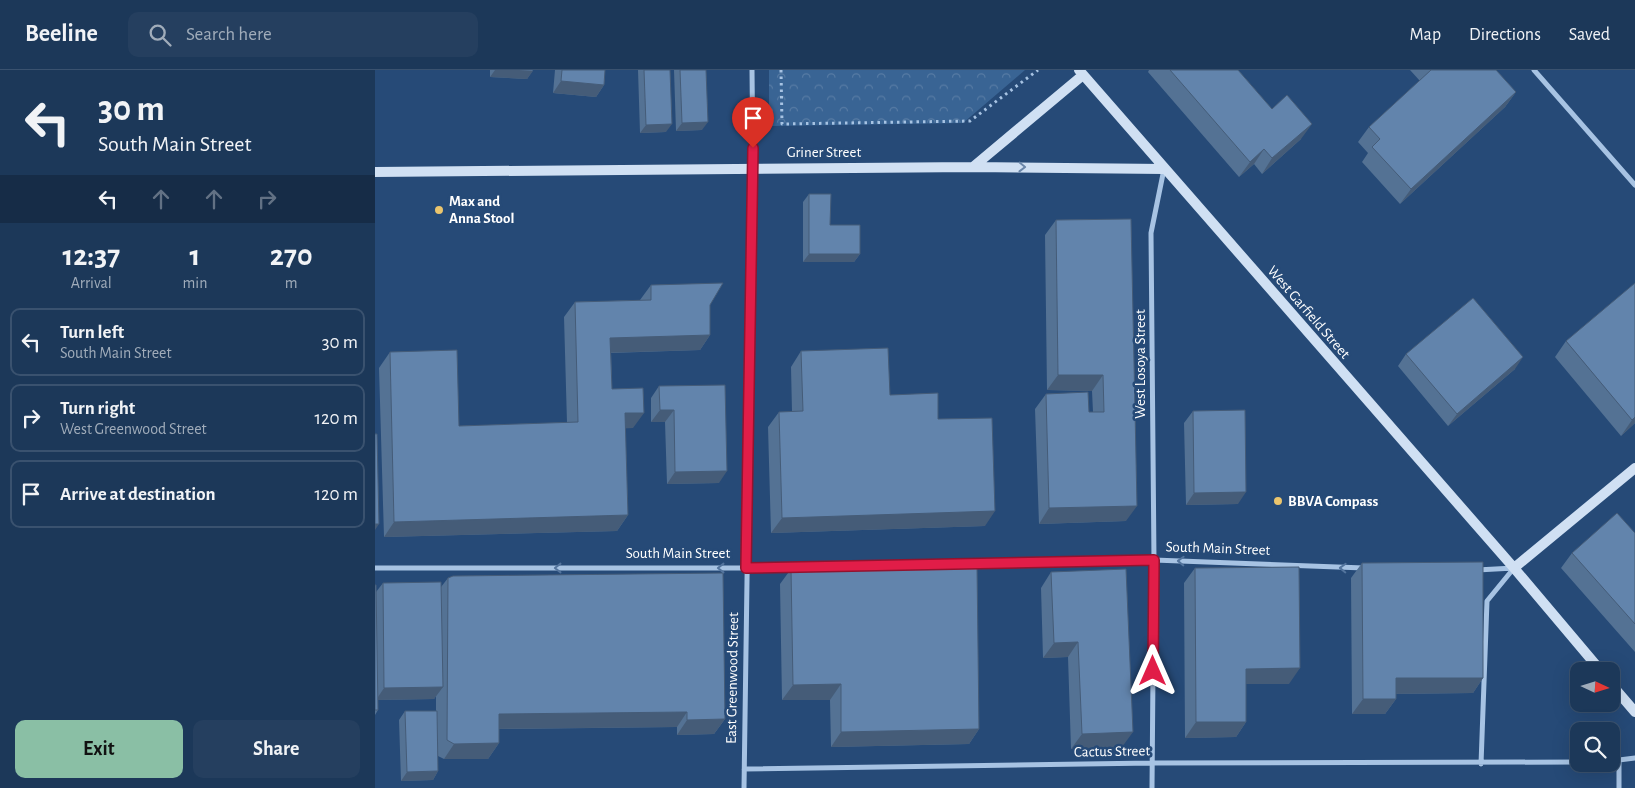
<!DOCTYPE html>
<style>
:root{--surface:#1c3859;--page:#253f5f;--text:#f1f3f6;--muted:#a0acba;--line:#3a526f;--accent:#8abfa5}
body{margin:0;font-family:"Alegreya Sans",sans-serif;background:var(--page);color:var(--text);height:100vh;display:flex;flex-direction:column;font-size:19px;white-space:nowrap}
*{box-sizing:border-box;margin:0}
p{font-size:16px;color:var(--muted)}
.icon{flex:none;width:28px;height:28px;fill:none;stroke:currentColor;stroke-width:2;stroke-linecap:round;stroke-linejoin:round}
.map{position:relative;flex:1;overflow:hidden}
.details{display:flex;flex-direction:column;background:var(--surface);width:375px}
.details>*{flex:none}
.top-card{background:#1c3859;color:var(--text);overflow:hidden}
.needle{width:32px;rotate:94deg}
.tools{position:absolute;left:1195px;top:592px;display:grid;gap:10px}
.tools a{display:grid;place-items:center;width:50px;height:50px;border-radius:10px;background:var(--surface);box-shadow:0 5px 20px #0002,0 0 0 1px var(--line);font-size:25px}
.pin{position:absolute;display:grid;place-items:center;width:42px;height:42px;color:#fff;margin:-51px -21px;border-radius:50% 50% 50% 0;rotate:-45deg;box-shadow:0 0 5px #0007}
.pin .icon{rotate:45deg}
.me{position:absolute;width:55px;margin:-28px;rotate:0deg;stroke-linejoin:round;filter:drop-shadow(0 0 4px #0008)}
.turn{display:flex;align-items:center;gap:18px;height:105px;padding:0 15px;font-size:22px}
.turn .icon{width:65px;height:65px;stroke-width:2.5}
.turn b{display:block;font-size:35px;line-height:42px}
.lanes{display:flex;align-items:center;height:48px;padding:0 15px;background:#0003;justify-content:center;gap:25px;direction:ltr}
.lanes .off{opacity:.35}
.eta{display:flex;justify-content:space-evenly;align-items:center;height:85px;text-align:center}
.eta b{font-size:30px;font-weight:600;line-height:35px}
.action{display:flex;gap:10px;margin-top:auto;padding:10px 15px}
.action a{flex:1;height:58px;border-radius:10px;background:var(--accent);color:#111;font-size:20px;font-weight:600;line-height:58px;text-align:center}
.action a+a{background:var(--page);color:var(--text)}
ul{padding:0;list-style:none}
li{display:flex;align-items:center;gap:15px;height:68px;margin:0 10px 8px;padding:0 5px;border:2px solid var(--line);border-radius:10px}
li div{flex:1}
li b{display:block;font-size:19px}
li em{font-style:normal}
header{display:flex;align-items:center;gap:30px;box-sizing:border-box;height:70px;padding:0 25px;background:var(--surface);border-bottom:1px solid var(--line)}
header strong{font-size:24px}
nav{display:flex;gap:28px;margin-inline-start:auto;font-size:18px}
.search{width:350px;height:45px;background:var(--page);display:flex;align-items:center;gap:12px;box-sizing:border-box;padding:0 18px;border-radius:10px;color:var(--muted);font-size:19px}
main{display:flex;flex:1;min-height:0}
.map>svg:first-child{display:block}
.park{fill:url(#park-crowns)}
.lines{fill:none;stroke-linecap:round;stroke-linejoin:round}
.path{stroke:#a7c3e3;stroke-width:3;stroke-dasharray:2.5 4;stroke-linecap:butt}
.street{stroke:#a7c3e3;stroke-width:5}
.secondary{stroke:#d0e0f3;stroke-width:10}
.wall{fill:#547294}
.shaded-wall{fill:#455c78}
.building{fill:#6284ac;stroke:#455c78}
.oneway{stroke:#6a86a9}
.oneway2{stroke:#53749d}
.route-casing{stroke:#92132f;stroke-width:12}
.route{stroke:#e11d48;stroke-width:9}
.poi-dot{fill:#ebc56d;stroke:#264a77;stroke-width:2}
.labels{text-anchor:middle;stroke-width:5;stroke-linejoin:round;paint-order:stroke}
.street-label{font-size:15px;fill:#fff;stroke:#264a77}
.poi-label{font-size:15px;font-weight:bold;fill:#fff;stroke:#264a77;text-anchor:start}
</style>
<header>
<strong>Beeline</strong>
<div class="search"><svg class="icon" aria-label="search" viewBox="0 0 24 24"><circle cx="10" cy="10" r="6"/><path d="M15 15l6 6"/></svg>Search here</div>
<nav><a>Map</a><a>Directions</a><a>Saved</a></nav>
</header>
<main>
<section class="details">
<div class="top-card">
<div class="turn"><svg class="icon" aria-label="left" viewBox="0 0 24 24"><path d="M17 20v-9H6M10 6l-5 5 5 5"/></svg><div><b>30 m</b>South Main Street</div></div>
<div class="lanes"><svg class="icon" aria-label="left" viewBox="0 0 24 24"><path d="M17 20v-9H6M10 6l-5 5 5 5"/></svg><svg class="icon off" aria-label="ahead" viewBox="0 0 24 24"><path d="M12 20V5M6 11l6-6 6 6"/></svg><svg class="icon off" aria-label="ahead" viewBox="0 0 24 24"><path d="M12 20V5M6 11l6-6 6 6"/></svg><svg class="icon off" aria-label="right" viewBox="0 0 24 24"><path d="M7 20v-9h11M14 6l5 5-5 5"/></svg></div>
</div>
<div class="eta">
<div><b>12:37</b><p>Arrival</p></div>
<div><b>1</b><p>min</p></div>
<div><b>270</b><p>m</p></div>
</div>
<ul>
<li><svg class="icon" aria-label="left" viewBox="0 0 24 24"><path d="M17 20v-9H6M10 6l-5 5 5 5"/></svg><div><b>Turn left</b><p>South Main Street</p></div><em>30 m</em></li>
<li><svg class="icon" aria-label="right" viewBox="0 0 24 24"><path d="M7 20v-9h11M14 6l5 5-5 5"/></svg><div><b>Turn right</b><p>West Greenwood Street</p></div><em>120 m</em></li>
<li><svg class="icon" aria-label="arrive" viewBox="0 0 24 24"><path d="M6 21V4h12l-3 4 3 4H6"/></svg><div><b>Arrive at destination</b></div><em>120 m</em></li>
</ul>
<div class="action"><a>Exit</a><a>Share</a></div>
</section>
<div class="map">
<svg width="1260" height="718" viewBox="0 0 1260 718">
<defs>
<pattern id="park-crowns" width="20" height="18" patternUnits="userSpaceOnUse" patternTransform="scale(1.25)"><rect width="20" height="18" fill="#396494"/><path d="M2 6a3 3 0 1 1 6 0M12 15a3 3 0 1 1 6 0" fill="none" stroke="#577ba4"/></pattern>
</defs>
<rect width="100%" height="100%" fill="#264a77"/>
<!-- park -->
<path class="park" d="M394,0h256l-62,53 -194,3z"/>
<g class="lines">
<!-- path -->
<path class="path" d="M406,0l1,54 188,-3 68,-51"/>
<!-- street -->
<path class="street" d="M1159,0l101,115
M0,498h371l408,-8 210,8
M1102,500l37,-2
M1236,691l24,-3
M1244,691v27
M1106,694l6,-163 27,-33
M369,699l408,-6 427,-1
M369,718l9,-621 -1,-97
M777,718l2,-228 -3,-327 13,-64"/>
<!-- secondary -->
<path class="secondary" d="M704,0l435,498 87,103
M598,97l191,2
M0,102l598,-5 110,-92
M1139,498l121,-100
M1236,614l24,28"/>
</g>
<!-- wall -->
<path class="wall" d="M115,0h43l-6,9 -37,-2z
M180,0h50l-1,15 -8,12 -43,-4z
M263,0h32l-4,62 -26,1z
M299,0h32l-4,60 -26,1z
M774,0h89l34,39 29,30 -39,35 -8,-10 -15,13 -91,-105z
M1035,0h86l20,22 -11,15 -105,97 -38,-42 6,-9 -10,-11 11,-15 51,-46z
M434,124l21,31 30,29 -6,8h-51v-60z
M756,149l-5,302 -87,3 -4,-115 11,-15 43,18h4l-1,-21 -45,-1 -2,-155 11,-15z
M276,215l59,20v30l-10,15 -89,3 1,36 21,39h-8l3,87 -11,16 -233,6 -5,-169 11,-16 69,74 108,-3 -3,-106 11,-15 65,-2z
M1191,271l69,82 -14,13 -66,-79z
M426,281l137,68 47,107 -214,7 -3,-106 11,-15h13l-1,-45z
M1031,284l109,15 -67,57 -50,-60z
M284,316l60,97 -52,1 -2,-62h-14v-24z
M818,341l45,93 -52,1 -2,-82z
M1260,463v119l-74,-84 11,-15z
M987,493l121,115 -10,15 -77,1v5l-11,15h-33l-1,-136z
M820,498l94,116h-43v38l-10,15 -51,1 -1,-155z
M416,499l188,160 -10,15 -138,3 -1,-47h-48l-2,-116z
M676,502l71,175 -51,2 -3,-92 -25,1 -2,-70z
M73,508l277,141 -11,15 -37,1v-8l-178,2v14l-11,16h-44l-6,-3v15l-5,9 -32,1 -2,-61 6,-9h31v-15l-2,3 -56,1v10l-3,5v-130l1,7 7,-9 58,4z"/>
<!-- shaded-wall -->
<path class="shaded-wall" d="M120,0h24l14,1 -6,8 -37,-2z
M186,11l43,4 -8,12 -43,-4z
M1141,22l-11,15 -105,97 11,-15z
M333,52l-6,8 -26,1 6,-8z
M297,54l-6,8 -26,1 6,-8z
M937,54l-11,15 -39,35 10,-16z
M889,79l-10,15 -15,13 11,-15z
M434,184h51l-6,8h-51z
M335,265l-10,15 -100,3 10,-15z
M1148,287l-8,12 -67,57 9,-12z
M683,305h45l-11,16 -45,-1z
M285,340h14l-9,12h-14z
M250,343h19l-11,15 -19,1z
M1260,347v6l-14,13 11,-16z
M352,401l-8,12 -52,1 8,-12z
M871,422l-8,12 -52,1 8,-12z
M762,436l-11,15 -87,3 10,-16z
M620,441l-10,15 -214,7 11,-15z
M253,445l-11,16 -233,6 10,-15z
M0,454h4l-4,6z
M703,572l-10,15 -25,1 11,-15z
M925,598l-11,16h-54l11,-15z
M1021,608h87l-10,15 -88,1z
M466,614l-11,16h-48l11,-15z
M68,617l-9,12 -58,1 8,-12z
M988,629h33l-11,15h-33z
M312,642l-10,15 -189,2 11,-15z
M350,649l-11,15 -37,1 10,-15z
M821,652h50l-10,15 -51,1z
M604,659l-10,15 -138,3 10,-15z
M758,662l-11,15 -51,2 11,-15z
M124,673l-11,16h-44l10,-15z
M63,701l-5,9 -32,1 6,-9z"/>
<!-- building -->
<path class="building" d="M187,0h43l-1,15 -43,-4z
M269,0h26l2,54 -26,1z
M305,0h26l2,52 -26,1z
M795,0h68l34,39 15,-14 25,29 -40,34 -8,-9 -14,13z
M1056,0h65l20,22 -105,97 -39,-42 8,-8 -11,-12z
M434,124h22l-1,31h30v29h-51z
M756,149l6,287 -88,2 -3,-114 42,-2 1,20h15l-1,-37h-45l-2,-155z
M348,213l-13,22v30l-100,3 2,51 31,-1 1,25h-19l3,102 -234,7 -4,-170 67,-2 2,76 119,-4 -3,-120 76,-2v-15z
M1260,213v134l-3,3 -66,-79z
M1098,228l50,59 -66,57 -51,-60z
M513,278l2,47 48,-2v26l54,-1 3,93 -213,7 -3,-106 24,-1 -2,-60z
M350,315l2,86 -52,1 -1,-62h-14l-1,-24z
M870,340l1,82 -52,1 -1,-82z
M0,364h2l2,90h-4z
M1242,443l18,20v91l-63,-71z
M1108,492v116h-87v21h-33l-1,-136z
M602,496l2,163 -138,3v-48l-48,1 -2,-116z
M924,497l1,101 -54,1v53h-50l-1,-154z
M751,499l7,163 -51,2 -4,-92 -24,1 -3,-71z
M348,503l2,146 -38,1v-8l-188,2v29l-45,1 -7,-4 1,-162 5,-2z
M66,512l2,105 -59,1 -1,-105z
M0,515h1l2,125h-3z
M30,641h32l1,60 -31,1z"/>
<!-- one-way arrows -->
<defs><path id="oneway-chevron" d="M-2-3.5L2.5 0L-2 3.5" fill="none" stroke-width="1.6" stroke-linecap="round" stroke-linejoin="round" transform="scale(1.25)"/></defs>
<use class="oneway" href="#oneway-chevron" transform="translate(647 97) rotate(1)"/>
<g class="oneway2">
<use href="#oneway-chevron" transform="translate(806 491) rotate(-178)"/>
<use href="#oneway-chevron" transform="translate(183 498) rotate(-180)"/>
<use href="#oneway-chevron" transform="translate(346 498) rotate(-180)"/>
<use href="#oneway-chevron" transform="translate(968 498) rotate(-178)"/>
</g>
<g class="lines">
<defs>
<path id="route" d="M378,78l-7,420 408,-8 -1,111"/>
</defs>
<!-- route casing -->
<use href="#route" class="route-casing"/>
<!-- route -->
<use href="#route" class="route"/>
</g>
<!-- markers -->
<g class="poi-dot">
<circle cx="64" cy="140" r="5"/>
<circle cx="903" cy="431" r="5"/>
</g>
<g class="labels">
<!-- street labels -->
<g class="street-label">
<text x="449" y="87">Griner Street</text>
<text transform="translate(934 242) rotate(49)" y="5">West Garfield Street</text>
<text transform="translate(765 294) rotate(-90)" y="5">West Losoya Street</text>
<text transform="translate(843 478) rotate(2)" y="5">South Main Street</text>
<text x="303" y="488">South Main Street</text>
<text transform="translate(357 608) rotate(-89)" y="5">East Greenwood Street</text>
<text transform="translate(737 681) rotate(-1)" y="5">Cactus Street</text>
</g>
<!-- poi labels -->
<g class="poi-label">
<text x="74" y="136">Max and<tspan x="74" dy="17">Anna Stool</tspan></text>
<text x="913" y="436">BBVA Compass</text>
</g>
</g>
</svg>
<div class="tools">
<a><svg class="needle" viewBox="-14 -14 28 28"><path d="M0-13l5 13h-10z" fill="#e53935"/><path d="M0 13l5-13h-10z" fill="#a0acba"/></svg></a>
<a><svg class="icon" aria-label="search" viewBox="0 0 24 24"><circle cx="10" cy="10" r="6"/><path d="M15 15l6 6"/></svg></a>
</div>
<div class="pin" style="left:378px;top:78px;background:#d93025"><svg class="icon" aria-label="arrive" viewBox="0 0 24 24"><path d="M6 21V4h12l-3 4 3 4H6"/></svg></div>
<svg class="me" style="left:778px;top:601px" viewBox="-20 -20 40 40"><path d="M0-17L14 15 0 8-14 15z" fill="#e11d48" stroke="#fff" stroke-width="4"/></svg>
</div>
</main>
